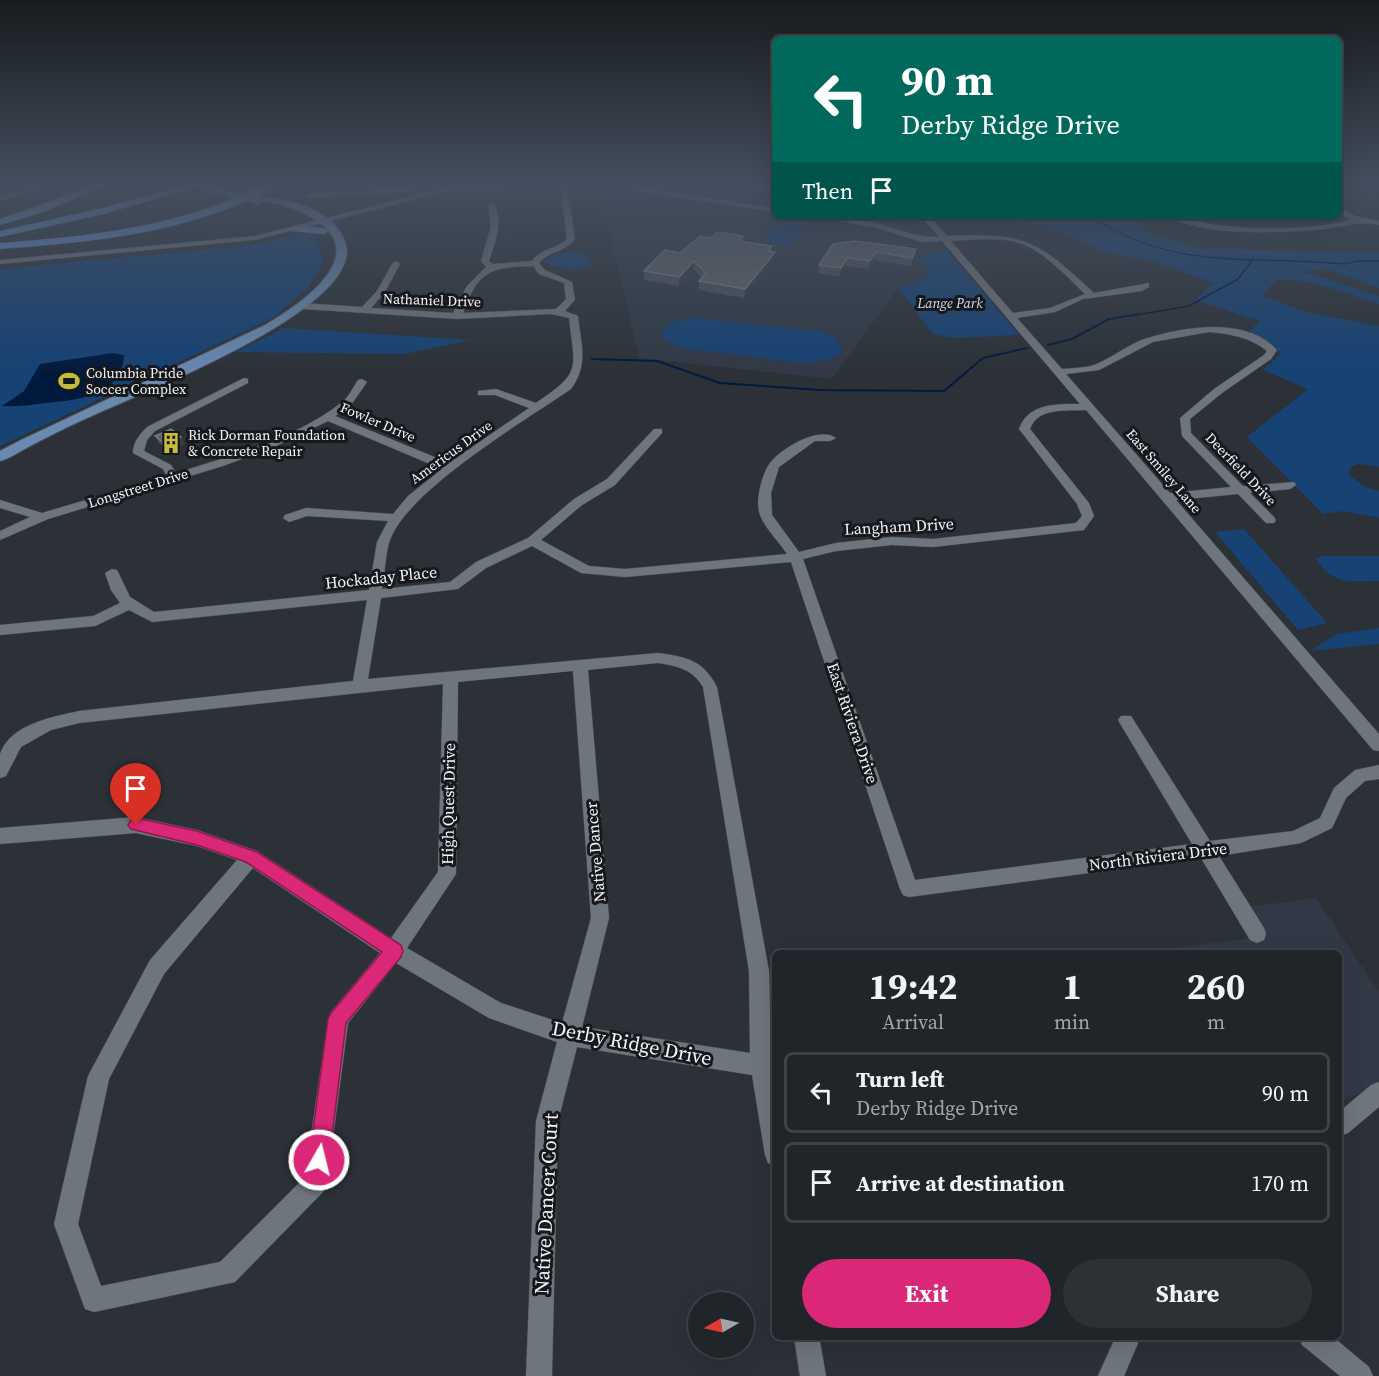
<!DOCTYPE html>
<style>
:root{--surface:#202529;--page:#2d3135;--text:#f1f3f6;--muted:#a2a5a8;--line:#3d4246;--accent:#db2777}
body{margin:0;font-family:"Source Serif 4",serif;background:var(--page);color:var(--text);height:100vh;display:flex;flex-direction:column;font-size:22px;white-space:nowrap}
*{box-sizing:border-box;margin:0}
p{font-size:20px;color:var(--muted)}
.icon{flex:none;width:33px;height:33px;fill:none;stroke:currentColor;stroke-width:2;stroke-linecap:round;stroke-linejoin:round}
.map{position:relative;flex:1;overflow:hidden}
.side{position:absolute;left:772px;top:950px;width:570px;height:390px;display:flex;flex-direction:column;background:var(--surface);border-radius:9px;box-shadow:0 6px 24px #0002,0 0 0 2px var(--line)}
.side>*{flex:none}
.hud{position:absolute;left:772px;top:36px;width:570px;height:183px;border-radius:9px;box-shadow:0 6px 24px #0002,0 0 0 2px var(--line);background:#00695c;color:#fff;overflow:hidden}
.needle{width:39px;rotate:261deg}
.controls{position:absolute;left:688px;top:1292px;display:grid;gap:12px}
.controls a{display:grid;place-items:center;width:66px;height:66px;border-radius:50%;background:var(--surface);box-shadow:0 6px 24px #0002,0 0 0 2px var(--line);font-size:30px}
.pin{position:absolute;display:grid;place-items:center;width:51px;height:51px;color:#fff;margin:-62px -26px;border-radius:50% 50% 50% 0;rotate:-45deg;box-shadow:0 0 6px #0007}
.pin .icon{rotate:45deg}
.me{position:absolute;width:66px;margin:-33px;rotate:8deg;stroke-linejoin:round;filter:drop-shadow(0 0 4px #0008)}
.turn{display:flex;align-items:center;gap:21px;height:126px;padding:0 30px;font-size:27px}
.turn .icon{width:78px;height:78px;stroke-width:2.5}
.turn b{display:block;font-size:42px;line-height:51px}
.then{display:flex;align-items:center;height:57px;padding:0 30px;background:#0003;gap:12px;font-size:22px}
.eta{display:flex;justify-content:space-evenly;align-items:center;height:102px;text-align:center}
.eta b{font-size:36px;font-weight:700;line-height:42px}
.action{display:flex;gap:12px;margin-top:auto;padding:12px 30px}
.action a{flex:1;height:69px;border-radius:36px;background:var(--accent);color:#fff;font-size:24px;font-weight:700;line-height:69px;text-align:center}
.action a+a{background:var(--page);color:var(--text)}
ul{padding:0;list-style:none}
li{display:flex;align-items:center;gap:18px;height:81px;margin:0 12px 9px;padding:0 18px;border:3px solid var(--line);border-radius:9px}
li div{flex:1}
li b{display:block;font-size:22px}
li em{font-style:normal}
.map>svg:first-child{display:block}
.built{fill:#303945}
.green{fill:#164274}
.water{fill:#001a3e}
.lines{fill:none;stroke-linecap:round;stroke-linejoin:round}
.stream-far1{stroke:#001a3e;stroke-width:1.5}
.stream{stroke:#001a3e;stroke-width:2}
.minor-casing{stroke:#494e53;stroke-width:1}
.major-casing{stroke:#494e53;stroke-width:2}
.highway-casing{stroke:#494e53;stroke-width:1}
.minor{fill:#6f757c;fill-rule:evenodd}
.major{fill:#6989b1;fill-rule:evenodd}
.highway{fill:#6597d5;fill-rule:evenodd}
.major-bridge-casing{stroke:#494e53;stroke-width:10;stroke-linecap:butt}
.major-bridge{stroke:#6989b1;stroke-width:10}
.wall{fill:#4b5158}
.shaded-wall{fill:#373d44}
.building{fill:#5d6369;stroke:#747a80;stroke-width:1.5}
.route{fill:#db2777;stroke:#8e194d;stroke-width:1.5}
.labels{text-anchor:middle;stroke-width:6;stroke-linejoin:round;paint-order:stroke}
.far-street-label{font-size:14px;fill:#f1f4f9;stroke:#16181b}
.far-park-label{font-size:14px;font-style:italic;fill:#d2dfef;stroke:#16181b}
.far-poi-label{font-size:14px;fill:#f1f4f9;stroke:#16181b;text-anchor:start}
.street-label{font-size:16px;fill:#f1f4f9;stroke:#16181b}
.near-street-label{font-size:20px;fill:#f1f4f9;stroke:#16181b}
</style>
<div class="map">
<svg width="1379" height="1376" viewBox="0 0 1379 1376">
<rect width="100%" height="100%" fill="#2b3137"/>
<!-- built -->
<path class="built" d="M598,182h114l12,8 51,12 1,14h93l31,9h18l5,-3 24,28 -24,3 -3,6 7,10v10l-30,10 -65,90 -193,-21z
M1316,898l63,94v94l-39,16v-150h-199l126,-16 -19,-29z"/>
<!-- green -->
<path class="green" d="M0,182h46l-46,14z
M713,182h38l3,5 21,3v12l-51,-12 -11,-6z
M783,216h22l8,4 -23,26 -26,-3 -1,-3z
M934,216h196l23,19 48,14 178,3v36l-52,-19 -24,3 76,24v8c-32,-10 -69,-27 -103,-24l-14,16 45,16 72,14v141l-20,-3 -8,2 -2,9 16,12 14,4v27l-35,-7 -21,3 -76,-77 61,-48 -45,-19 17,-16 -5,-8 -27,-13 12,-12 -65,-21 19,-17 -67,-23 -39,-7 -49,-22 -42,-10z
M296,234l19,2 8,26 -14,25 -38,32 -271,127v-177l255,-24z
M947,250l72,85 -65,3 -21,-4 -35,-46 29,-9v-10l-7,-10 3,-6z
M577,252l9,2 8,11 -21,5 -26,-6 -1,-4 8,-6z
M694,318l125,13c11,3 23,8 22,21l-11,8 -25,3 -116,-14 -16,-4 -9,-6 -2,-8c8,-12 20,-12 32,-13z
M284,328l187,12 -67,14 -168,-2z
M1244,529l83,94 -29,7 -83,-98z
M1321,556h58v25c-29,0 -45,5 -63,-22z
M1379,628v16l-69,7 27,-17z"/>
<!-- water -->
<path class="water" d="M113,353l11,2c-2,41 -46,45 -79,48 -14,2 -28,4 -43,3l22,-15 16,-27z"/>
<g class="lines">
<!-- stream-far1 -->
<path class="stream-far1" d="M718,182l40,12 18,1
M1092,216c77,56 164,39 253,48l12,-3h22
M1130,316l59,-10 49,-27 15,-20"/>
<!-- stream -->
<path class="stream" d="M1048,345l24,-6 37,-20 30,-5
M592,359l65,2 63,22 100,7 124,1 39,-33 44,-10"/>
<defs>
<path id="minor" d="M48,182h10l-58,19v-4z
M560,182h36l-29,3 8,54c-10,13 -26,12 -36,24l6,7 27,12 3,18 -10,11 13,5c3,29 11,48 -7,73 -45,31 -167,103 -182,154 -4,14 -4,31 -7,46l68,-7 26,-20 52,-24 46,-39 33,-20 47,-50h8v4l-47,52 -33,20 -41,35 48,26 36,3 162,-15c-8,-12 -22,-26 -27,-39 -5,-13 1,-37 8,-49 9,-16 51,-41 68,-28l-6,3h-15l-36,26 -8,26 1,22 27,37 37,-9 56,-6 41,2 143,-16 6,-7 -5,-12 -58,-75c9,-26 38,-25 61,-25l-138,-163 -21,1 -44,-14 -65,-12c22,0 45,3 67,8 21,5 37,14 60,13l-18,-21h8l18,20c79,-3 89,3 147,57l55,-10v4l-7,4 -59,8 -28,13 -38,6 45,51c10,-1 23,-1 32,-4 19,-7 35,-22 54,-27 39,-12 99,-21 129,12l-6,9 -49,34 -32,26 1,14 52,53 51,-4 2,3 -6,4 -40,4 24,24 2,3 -2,3h-8l-28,-29 -62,6 203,234v17l-6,-1 -287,-340c-19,1 -49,-3 -56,19l59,74 5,13 -10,14 -151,17 -41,-2 -56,6 -33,8 112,321 277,-36 -74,-124 3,-4h10l79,125 83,-10 27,-13 14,-30 21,-18 24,-5v14l-14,2 -19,17 -14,30 -31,15 -82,13 45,72 2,6 -2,6 -7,3 -7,-3 -49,-82 -292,39 -6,-2 -3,-6 -109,-327 -166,15 -44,-4 -49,-27 -46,22 -28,21 -77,9 -13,81 290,-26c29,4 45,7 59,34l52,284 2,86h5v21h-2l2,88 -8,-3 -3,-8 -13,-80 -175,-28 -19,74 -6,255h-26l10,-255 21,-79 -68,-24 -93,-55 -48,60 -21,160 -3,8 -89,91 -141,30 -9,-3 -31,-85 34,-148 62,-116 87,-100 -40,-14 -61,-13 -136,11v-16l136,-11 61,13 60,21 134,87 47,-66 5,-188 -364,39 -28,7 -30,17 -15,29 -6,2c0,-7 0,-17 0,-24 10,-30 53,-37 79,-43l274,-30 14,-81 -215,22 -23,-12 -34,16 -95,9v-10l93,-9 27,-13 -9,-13 -6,-17 7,-4 5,1 13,27 24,15 215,-22 8,-48 11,-21 -81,-5 -18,6 -6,-4 2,-3 21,-7 87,6 15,-18 34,-27 -114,-48 -54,26 -51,19 -175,53 -48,21v-9l30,-14 -30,-9v-8l42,13 125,-37 -4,-7 -30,-16c0,-11 7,-19 14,-26l97,-49 4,1v4l-93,48 -8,9 -3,11 27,14 5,8c54,-17 122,-35 166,-71 7,-5 11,-15 16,-22l4,-1 5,3 -16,23 -16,11 114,47 80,-55 -34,-13h-17v-4l18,-2 40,14c46,-31 39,-33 33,-85l-18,-4 -94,5 -154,-10 -5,-3 5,-3 59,4 15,-16 15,-27 4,-3 4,3 -15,28 -14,16 82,5 14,-27 19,-19 -5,-6 10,-35 -3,-23h6c10,19 1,39 -5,58l4,3 39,-3c9,-13 25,-12 35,-22l-7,-53 -115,6 -190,48 -255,24v-4l255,-24 161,-41 -11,-3 -100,6 3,-4 97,-6 18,5 22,-5zM984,239c9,1 20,0 28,2 30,7 52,33 73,53l-35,14 -37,5 -62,-72zM533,266l6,8 25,9 2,16 -10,10 -93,4c15,-42 27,-46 70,-47zM1209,332c21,2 41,5 58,19l-3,4 -50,34 -34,29 2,18 49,51 -61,6 -104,-119 33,-4 54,-28zM658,663c20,3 34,6 45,24l46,284 1,82 -168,-26 27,-109 -21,-248zM573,671l18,247 -29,105 -61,-20 -94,-55 49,-74 2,-192zM253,868l127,85 -49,59 -3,7 -23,158 -85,85 -119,24 -23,-62 31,-145 55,-105z
M624,182h7l7,5 138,21v4l-140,-21 -10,-4z
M1340,207l15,9 24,5v4c-24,-4 -31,1 -54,4 -38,4 -125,8 -156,-13 15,0 27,6 41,8 44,6 96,7 140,-4l-10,-8z
M1379,1082v25l-31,26 -8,3v-25l31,-26z
M794,1336h25l7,40h-26z
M1116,1336h25l-17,40h-26z
M1299,1336h33l37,31 4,9h-33l-38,-31z"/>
<path id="major" d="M214,186c10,3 21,8 31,9 33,3 83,8 99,44 31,66 -206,155 -250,176 -21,9 -41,19 -62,30 -10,5 -21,13 -32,16v-10l21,-11 244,-115c31,-18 106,-67 53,-103 -16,-12 -36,-18 -56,-21l-4,3 -47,-13 -1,-2z
M294,226l30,2 5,3 -5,3 -33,-3 -2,-2z"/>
<path id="highway" d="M103,182h13l-76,31 -40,12v-6z
M198,182h15l-109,32 -104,23v-6l98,-22z
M267,182h12c-11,11 -30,18 -44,24 -75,30 -156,37 -235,43v-6c92,-7 185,-16 267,-61z"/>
</defs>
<!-- minor casing -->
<use href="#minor" class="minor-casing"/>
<!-- major casing -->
<use href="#major" class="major-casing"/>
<!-- highway casing -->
<use href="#highway" class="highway-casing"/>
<!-- minor -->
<use href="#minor" class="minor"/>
<!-- major -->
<use href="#major" class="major"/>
<!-- highway -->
<use href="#highway" class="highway"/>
<defs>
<path id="major-bridge" d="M199,182l15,7"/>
</defs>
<!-- major-bridge casing -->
<use href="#major-bridge" class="major-bridge-casing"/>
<!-- major-bridge -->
<use href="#major-bridge" class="major-bridge"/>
</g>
<!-- wall -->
<path class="wall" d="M743,236v6l29,4v5l3,1 -1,8 -30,38 -45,-8v-9l3,-3 -8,-8 -15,16 -35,-6v-9l67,-33z
M833,244l83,5 -2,8 -4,9 -36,-6 -5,9 -24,-3 -6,11 -21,-4 1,-8z
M155,436l30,7 -16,8 -10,-8z"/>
<!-- shaded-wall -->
<path class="shaded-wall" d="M775,252l-1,8 -30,38 1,-9z
M876,252l-2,8 -5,9 1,-8z
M847,258l-2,8 -6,11 2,-9z
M694,261v9l-15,16v-9z
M181,437l4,6 -16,8 -4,-7z"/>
<!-- building -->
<path class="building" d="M717,232l26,4 -5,5 34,5 -4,5 7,1 -30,37 -46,-8 7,-8 -12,-12 -15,16 -35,-6 21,-21 15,3 20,-17 11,2z
M855,241l61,8 -4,9 -36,-6 -6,9 -23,-3 -6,10 -22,-3 14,-21z
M171,429l10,8 -16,7 -10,-8z"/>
<!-- sky -->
<linearGradient id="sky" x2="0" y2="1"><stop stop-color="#181b1e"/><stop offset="0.49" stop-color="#444e5e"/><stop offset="1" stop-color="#444e5e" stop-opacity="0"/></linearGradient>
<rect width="1379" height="374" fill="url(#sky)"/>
<!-- route -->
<path class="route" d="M136,818l61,13 60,21 144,93 2,6 -2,6 -55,66 -17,137 -3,7 -7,3 -7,-3 -3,-7 19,-141 3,-6 51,-61 -136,-90 -49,-17 -66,-16 -3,-4 3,-5z"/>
<!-- icons -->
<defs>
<symbol id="stadium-bare" viewBox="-9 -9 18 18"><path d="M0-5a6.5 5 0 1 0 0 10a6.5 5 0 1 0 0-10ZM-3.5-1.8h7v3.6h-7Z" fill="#c6bb3c" stroke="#16181b" stroke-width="2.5" paint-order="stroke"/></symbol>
<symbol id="building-bare" viewBox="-9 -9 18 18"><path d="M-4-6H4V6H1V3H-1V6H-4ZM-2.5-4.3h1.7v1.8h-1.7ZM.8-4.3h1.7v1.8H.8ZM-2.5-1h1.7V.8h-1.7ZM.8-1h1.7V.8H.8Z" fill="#c6bb3c" stroke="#16181b" stroke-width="2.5" paint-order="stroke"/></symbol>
</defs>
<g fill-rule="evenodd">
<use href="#stadium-bare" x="54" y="366" width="30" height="30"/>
<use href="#building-bare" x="156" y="428" width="30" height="30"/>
</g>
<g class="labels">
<!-- far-street labels -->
<g class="far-street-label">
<text transform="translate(432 300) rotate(2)" y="5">Nathaniel Drive</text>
<text transform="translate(378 422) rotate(23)" y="5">Fowler Drive</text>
<text transform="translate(451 452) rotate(-36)" y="5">Americus Drive</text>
<text transform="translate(1241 469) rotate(46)" y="5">Deerfield Drive</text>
<text transform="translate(1164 471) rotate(49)" y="5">East Smiley Lane</text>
<text transform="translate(138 488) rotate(-17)" y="5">Longstreet Drive</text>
</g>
<!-- far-park labels -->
<g class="far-park-label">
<text x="950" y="308">Lange Park</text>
</g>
<!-- far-poi labels -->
<g class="far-poi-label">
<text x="86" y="378">Columbia Pride<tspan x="86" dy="16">Soccer Complex</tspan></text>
<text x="188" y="440">Rick Dorman Foundation<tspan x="188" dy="16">&amp; Concrete Repair</tspan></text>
</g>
<!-- street labels -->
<g class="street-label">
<text transform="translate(899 526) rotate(-3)" y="6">Langham Drive</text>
<text transform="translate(381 577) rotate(-6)" y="6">Hockaday Place</text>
<text transform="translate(853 723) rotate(71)" y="6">East Riviera Drive</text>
<text transform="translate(448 804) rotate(-89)" y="6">High Quest Drive</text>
<text transform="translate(595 852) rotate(-95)" y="6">Native Dancer</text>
<text transform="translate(1158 856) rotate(-7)" y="6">North Riviera Drive</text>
</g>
<!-- near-street labels -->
<g class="near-street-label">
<text transform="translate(632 1043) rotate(11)" y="7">Derby Ridge Drive</text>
<text transform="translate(546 1204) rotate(-87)" y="7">Native Dancer Court</text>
</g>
</g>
</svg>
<div class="controls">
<a><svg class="needle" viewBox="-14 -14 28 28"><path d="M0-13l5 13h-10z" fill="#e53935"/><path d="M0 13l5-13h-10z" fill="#a2a5a8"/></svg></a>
</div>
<div class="pin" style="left:136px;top:825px;background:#d93025"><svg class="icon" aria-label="arrive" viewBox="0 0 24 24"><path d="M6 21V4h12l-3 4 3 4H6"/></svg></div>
<svg class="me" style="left:319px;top:1160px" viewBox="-20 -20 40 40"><circle r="17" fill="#db2777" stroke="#fff" stroke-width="3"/><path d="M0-11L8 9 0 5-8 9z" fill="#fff"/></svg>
<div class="hud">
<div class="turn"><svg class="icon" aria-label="left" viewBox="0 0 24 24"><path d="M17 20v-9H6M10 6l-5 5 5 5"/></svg><div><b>90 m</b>Derby Ridge Drive</div></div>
<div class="then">Then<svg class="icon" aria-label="arrive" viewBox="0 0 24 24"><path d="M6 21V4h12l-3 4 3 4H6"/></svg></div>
</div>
<section class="side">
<div class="eta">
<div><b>19:42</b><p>Arrival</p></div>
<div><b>1</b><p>min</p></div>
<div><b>260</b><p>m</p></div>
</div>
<ul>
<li><svg class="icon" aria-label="left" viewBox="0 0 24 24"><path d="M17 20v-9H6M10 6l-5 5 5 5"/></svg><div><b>Turn left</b><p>Derby Ridge Drive</p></div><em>90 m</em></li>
<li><svg class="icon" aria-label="arrive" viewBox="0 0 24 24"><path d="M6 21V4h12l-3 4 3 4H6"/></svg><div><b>Arrive at destination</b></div><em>170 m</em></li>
</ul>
<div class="action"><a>Exit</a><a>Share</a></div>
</section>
</div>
